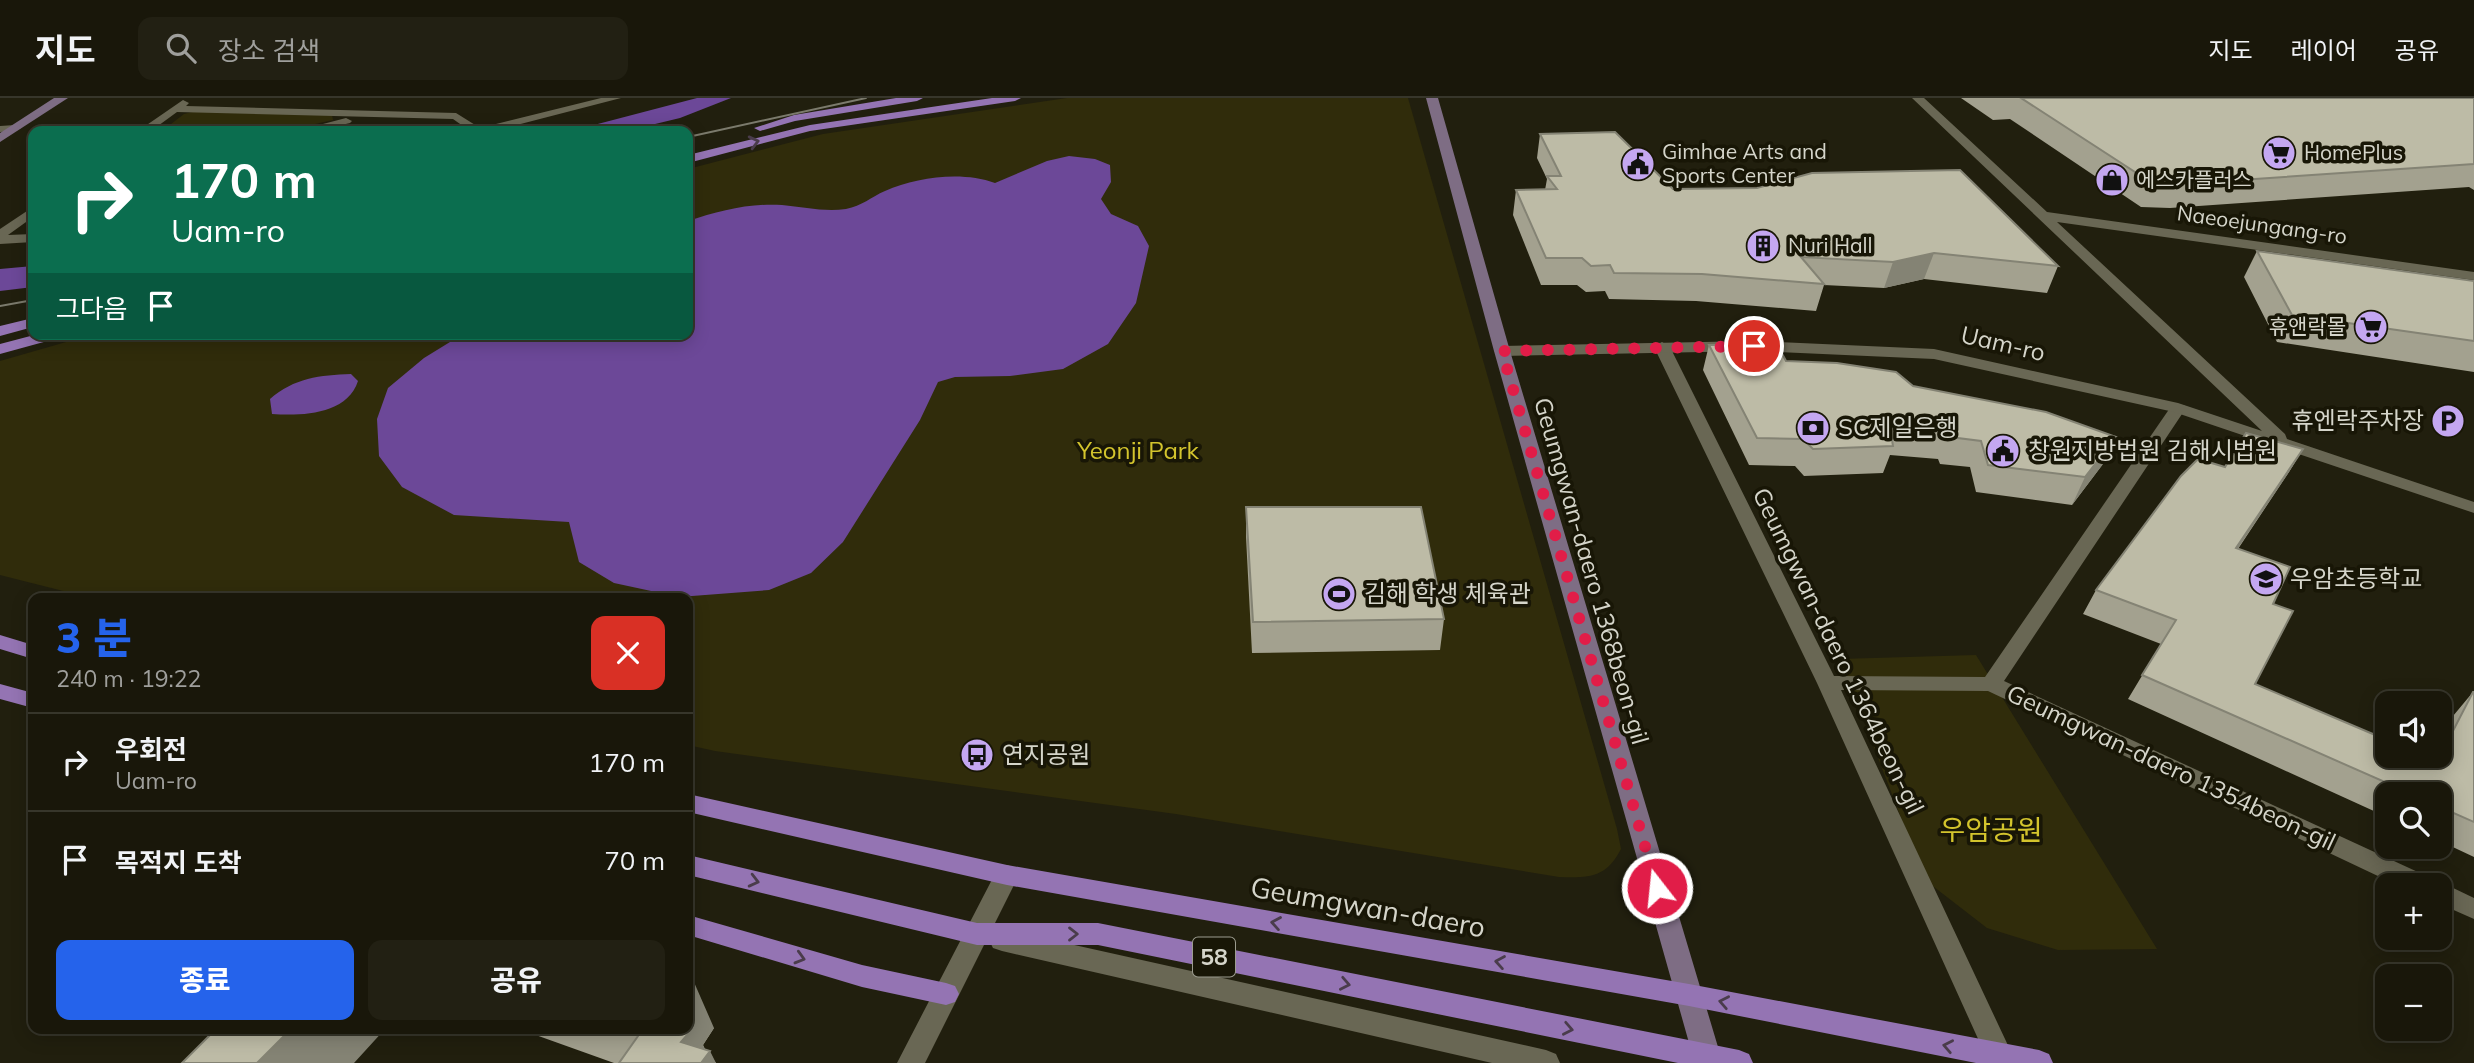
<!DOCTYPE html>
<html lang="ko">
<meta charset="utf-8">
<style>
:root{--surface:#19170a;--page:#222013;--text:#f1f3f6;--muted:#9f9f9c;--line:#37362b;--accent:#2563eb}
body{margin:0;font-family:Mulish,"Noto Sans KR",sans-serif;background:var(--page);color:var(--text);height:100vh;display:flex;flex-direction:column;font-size:26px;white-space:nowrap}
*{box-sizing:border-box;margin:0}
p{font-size:23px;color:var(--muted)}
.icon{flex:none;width:38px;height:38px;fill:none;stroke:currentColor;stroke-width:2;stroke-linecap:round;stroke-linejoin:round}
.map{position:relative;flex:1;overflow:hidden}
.details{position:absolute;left:28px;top:495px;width:665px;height:441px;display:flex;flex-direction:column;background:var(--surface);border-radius:14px;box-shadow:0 4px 18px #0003,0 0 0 2px var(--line)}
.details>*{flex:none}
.hud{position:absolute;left:28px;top:28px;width:665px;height:214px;border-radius:14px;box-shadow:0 4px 18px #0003,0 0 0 2px var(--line);background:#0b6e4f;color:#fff;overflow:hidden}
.fabs{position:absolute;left:2375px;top:593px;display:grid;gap:14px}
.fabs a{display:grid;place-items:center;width:77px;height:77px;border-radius:14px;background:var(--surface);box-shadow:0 4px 18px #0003,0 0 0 2px var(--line);font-size:35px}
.pin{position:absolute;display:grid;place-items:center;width:60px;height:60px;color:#fff;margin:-30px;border:4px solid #fff;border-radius:50%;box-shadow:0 2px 7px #0007}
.me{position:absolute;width:77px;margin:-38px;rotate:344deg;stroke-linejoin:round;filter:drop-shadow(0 0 5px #0008)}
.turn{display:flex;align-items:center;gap:24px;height:147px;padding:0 28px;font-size:32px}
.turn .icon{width:91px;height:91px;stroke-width:2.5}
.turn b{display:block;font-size:49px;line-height:60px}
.then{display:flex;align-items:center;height:66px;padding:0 28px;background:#0003;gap:14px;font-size:26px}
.round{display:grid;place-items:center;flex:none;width:74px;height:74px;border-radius:14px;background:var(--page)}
.overview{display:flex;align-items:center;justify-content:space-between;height:119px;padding:0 28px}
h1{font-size:42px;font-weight:800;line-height:52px;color:var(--accent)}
.action{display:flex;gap:14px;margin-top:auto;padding:14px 28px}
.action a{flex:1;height:80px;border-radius:14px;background:var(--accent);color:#fff;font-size:28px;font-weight:800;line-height:80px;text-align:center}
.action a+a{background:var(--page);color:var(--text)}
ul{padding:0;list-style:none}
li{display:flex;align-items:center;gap:21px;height:98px;padding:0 28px;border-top:2px solid var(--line)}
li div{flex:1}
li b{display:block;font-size:26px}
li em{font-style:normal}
header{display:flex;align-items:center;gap:42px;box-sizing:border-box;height:98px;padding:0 35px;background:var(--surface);border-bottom:2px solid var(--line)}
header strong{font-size:33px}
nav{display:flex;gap:38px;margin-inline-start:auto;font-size:24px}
.search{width:490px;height:63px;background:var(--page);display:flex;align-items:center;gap:18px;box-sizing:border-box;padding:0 24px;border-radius:14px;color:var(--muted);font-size:26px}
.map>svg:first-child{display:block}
.green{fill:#302c0b}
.water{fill:#6c4898}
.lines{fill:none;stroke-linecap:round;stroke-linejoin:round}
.minor{fill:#696754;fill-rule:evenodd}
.tertiary{fill:#696754;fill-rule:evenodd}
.secondary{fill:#7e6d84;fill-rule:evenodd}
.primary{fill:#9474b3;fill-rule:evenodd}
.tram{stroke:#7b7a6c;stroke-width:2}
.wall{fill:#a3a18f}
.shaded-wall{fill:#848374}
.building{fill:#bdbba6;stroke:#848374;stroke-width:2}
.oneway{stroke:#4a3c4b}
.route{stroke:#e11d48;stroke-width:12;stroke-dasharray:0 21.6}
.labels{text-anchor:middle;stroke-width:7;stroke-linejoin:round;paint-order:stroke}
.far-poi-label{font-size:21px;fill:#d5d5ca;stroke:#181606;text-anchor:start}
.far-street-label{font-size:21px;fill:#d5d5ca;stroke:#181606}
.shield{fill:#181606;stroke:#9c9c8f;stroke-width:2}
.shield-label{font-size:23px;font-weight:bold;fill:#d5d5ca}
.street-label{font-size:24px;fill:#d5d5ca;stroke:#181606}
.poi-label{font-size:24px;fill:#d5d5ca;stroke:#181606;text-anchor:start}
.park-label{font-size:24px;fill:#d3c42d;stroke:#181606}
.near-park-label{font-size:28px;fill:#d3c42d;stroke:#181606}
.near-street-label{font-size:28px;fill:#d5d5ca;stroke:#181606}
</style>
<header>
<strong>지도</strong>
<div class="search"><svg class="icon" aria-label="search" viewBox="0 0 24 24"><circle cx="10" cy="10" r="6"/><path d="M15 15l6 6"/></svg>장소 검색</div>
<nav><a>지도</a><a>레이어</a><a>공유</a></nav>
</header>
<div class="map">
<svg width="2474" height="965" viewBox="0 0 2474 965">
<rect width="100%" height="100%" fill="#211f0e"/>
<!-- green -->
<path class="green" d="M1067,0h341l209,731 4,20c-15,29 -32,29 -62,28l-383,-63 -461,-63 -27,-6v-147h-597l-91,-23v-214l94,-27h594v-165l135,-35z
M205,11l127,6 1,5 -49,11h-122l22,-17z
M1976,557l181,294 -99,1 -71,-22 -62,-48 -85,-221z"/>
<!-- water -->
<path class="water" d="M697,0h34l-51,20 -54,13h-55z
M1069,58l26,3 15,6 1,17 -10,17 10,15 27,12 11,20 -13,57 -28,41 -45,25 -53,7 -55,1 -17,5 -18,38 -77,122 -32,31 -42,17 -90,7 -65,-14 -35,-21 -10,-40 -115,-7 -52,-28 -23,-31 -2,-37 11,-31 36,-30 39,-24h225v-113c31,-10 61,-18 94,-16 22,2 42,7 64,4 16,-3 25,-12 39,-18 32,-14 77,-20 110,-8l52,-22z
M33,168v21l-33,4v-22z
M351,276l7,7c-11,34 -57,35 -86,33l-2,-15c24,-21 50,-24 81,-25z"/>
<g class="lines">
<!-- minor -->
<path class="minor" d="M601,0h20l-128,33h-23l-17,-12 -276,-7 -26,19h-13l45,-31 6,3 -3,3 270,7 24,15z
M346,20l6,3 -2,2 -34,8h-20z
M0,28l15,-1 6,3 -6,3 -15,1z
M33,109v10l-25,18 25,-1v8l-33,2v-15z
M1662,244l8,5 164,329 151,1 187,-272h12l2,3 -182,273 429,198 2,6 14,1 25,12v21l-34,-15v-18h-41l-411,-195 -147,-1 172,366 -4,7h-20l-172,-380 -163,-336z
M1007,767l9,3 3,7 -94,188h-28l101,-195z
M1002,831l544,121 10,4 4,9h-68l-490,-112 -9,-3 -4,-8 4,-8z"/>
<!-- tertiary -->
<path class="tertiary" d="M1912,0h12l123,114 427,60v8l-417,-58 228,212 2,5 187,63v11l-300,-101 -240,-53 -180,-8 -252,5 -8,-5 8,-5 252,-5 180,8 244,54 84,28z"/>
<!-- secondary -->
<path class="secondary" d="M54,0h14l-68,44v-9z
M1426,0h12l72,253 211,706 -3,6h-22l-3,-6 -199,-706z"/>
<!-- primary -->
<path class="primary" d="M896,0h27l-6,3 -122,20 -35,10 -6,-3 40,-13z
M992,0h29l-6,3 -205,30 -122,32v-8l122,-30z
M33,220v9l-33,9v-10z
M38,236h26l-2,3 -62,17v-10z
M0,537l33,10v14l-33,-10z
M0,586l33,9v15l-33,-9z
M688,696l319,71 682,119 350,66 10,4 4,9h-77l-287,-57 -682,-121 -319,-73z
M688,757l289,68h121l641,127 10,4 4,9h-75l-580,-118h-121l-289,-70z
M688,817l174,50 84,18 9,3 4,8 -4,8 -9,3 -84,-18 -174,-52z"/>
<!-- tram -->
<path class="tram" d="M688,39l178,-39
M0,208l33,-6"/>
</g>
<!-- wall -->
<path class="wall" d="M1961,0h513v92l-5,-3 -299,21 -29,-1 -131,-88 -17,1z
M1540,36l133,55 385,77 -11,27 -123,-14 -40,9 -60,-3 -8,26 -120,-10 -87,-2 -4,-8 -19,1 -9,-7h-36l-28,-70 3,-25h29l2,-11 -10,-21z
M2257,153l217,30v91l-197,-30 -33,-65z
M1709,247l77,16 127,25 190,78 -31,41 -96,-13 -6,-25 -30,-3 -2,-5 -48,-4 -7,18 -79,3 -9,-10 -46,-1 -46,-95z
M2303,351l-14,23 -51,77 35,55 -18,80 176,75 2,-3h7v-13l13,-27 20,-24h1v165l-34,-16v-47h-53v23l-259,-118 33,-55 -78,-30 13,-24z
M1246,409l198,112 -4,31 -188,3 -6,-116z
M714,930l-11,17 2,4 11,14h-102l-95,-34h169z"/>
<!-- shaded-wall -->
<path class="shaded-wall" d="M1934,155l-10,26 -40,9 9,-26z
M2116,339l-13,27 -31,41 13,-28z
M2303,351l-14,23 -67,100 14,-24z
M690,875l24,55 -11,17 4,10 3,-4 6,12h-34l-17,-34h23v-54z
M291,931h94l-31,34h-97z"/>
<!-- building -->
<path class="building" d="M2021,0h453v66l-293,20 -29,-1z
M1615,34l58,57 84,-1 55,-15 148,-3 98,96 -124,-13 -41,9 -92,-5 23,27 -122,-10 -88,-1 -4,-8 -19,1 -9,-8h-36l-30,-68 41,-1 -10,-13h14l-21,-42z
M2257,153l217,30v60l-182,-26z
M1777,246l9,17 51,2 59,9 17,14 133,26 70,25 -31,40 -97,-12 -7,-24 -31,-4 -1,-5 -59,-5 3,19 -80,3 -10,-10 -46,-1 -48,-93z
M2246,335l57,16 -67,99 54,19 -17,37 20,7 -38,73 132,56v16h37l13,6 36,-70h1v130l-34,-15v-13h-28l-270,-119 34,-55 -80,-30 85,-114 17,-17 27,8z
M1246,409h175l23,112 -191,3z
M688,927l6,2 -13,15 29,9 -9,12h-82l24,-34h45z
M216,931h75l-34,34h-75z"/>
<!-- one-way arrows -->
<defs><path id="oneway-chevron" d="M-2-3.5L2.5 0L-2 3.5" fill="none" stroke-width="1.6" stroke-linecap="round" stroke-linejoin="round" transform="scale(1.75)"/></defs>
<g class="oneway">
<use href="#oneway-chevron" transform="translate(754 44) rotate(-14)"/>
<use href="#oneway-chevron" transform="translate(754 783) rotate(14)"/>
<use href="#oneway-chevron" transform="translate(1276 825) rotate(-170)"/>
<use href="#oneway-chevron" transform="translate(1073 836)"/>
<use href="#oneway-chevron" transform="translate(800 860) rotate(16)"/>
<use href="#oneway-chevron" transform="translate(1500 864) rotate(-170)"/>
<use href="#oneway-chevron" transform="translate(1345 886) rotate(11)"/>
<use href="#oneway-chevron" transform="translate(1724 904) rotate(-169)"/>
<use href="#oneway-chevron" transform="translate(1568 931) rotate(11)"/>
<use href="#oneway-chevron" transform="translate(1948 948) rotate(-169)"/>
</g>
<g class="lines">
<!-- route -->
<path class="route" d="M1657,790l-155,-537 252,-5"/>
</g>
<!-- icons -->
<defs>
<symbol id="supermarket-disc" viewBox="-11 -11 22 22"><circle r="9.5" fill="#c4a7f1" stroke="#181606"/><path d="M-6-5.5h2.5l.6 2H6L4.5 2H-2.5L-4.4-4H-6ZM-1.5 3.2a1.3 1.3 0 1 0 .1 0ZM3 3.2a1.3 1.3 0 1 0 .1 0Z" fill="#111"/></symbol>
<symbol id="civic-disc" viewBox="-11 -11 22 22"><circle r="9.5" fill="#c4a7f1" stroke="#181606"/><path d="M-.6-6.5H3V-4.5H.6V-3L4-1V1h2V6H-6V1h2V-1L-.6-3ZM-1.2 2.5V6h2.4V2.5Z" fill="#111"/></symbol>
<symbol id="shop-disc" viewBox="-11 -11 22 22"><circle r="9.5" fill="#c4a7f1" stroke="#181606"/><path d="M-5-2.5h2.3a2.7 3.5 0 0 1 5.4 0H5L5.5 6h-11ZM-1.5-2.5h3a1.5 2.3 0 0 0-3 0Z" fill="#111"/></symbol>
<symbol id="building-disc" viewBox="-11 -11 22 22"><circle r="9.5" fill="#c4a7f1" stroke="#181606"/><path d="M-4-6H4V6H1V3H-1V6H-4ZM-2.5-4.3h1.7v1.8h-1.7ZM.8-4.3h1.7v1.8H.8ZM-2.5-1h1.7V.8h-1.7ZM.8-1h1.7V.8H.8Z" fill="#111"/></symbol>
<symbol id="parking-disc" viewBox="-11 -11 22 22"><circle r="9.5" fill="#c4a7f1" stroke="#181606"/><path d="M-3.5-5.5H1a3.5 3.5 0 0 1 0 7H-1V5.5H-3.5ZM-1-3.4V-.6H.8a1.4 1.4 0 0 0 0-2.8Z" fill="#111"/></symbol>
<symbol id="bank-disc" viewBox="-11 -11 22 22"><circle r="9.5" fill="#c4a7f1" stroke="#181606"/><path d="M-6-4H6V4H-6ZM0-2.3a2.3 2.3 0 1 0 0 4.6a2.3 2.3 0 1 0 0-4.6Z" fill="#111"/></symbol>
<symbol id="school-disc" viewBox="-11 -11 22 22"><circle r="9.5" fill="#c4a7f1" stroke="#181606"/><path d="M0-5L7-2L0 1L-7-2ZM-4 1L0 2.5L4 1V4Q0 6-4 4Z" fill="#111"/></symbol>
<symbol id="stadium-disc" viewBox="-11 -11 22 22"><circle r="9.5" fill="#c4a7f1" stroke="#181606"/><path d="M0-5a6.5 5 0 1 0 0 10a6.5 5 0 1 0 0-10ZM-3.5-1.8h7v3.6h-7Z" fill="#111"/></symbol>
<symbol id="bus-disc" viewBox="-11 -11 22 22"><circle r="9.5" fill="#c4a7f1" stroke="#181606"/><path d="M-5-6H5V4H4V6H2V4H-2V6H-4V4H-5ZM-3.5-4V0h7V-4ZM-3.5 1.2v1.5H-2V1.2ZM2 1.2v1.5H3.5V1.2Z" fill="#111"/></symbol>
</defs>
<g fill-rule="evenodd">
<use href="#supermarket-disc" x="2260" y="36" width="38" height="38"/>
<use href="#civic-disc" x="1619" y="47" width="38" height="38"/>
<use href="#shop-disc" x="2093" y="63" width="38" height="38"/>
<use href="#building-disc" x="1744" y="129" width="38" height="38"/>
<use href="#supermarket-disc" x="2352" y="210" width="38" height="38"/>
<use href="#parking-disc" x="2429" y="304" width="38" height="38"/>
<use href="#bank-disc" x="1794" y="311" width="38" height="38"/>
<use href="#civic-disc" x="1984" y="334" width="38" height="38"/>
<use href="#school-disc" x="2247" y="462" width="38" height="38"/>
<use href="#stadium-disc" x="1320" y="477" width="38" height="38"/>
<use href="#bus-disc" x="958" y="638" width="38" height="38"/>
</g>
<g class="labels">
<!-- far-poi labels -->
<g class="far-poi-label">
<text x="1662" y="61">Gimhae Arts and<tspan x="1662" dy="24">Sports Center</tspan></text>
<text x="2304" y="62">HomePlus</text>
<text x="2136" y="89">에스카플러스</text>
<text x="1788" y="155">Nuri Hall</text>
<text x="2346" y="236" text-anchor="end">휴앤락몰</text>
</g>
<!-- far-street labels -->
<g class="far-street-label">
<text transform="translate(2262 127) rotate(8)" y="7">Naeoejungang-ro</text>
</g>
<!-- shield labels -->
<rect class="shield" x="1193" y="839.5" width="42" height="39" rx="5"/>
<g class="shield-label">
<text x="1214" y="867">58</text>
</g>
<!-- street labels -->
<g class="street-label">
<text transform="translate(2003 246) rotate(13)" y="8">Uam-ro</text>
<text transform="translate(1591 473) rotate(74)" y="8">Geumgwan-daero 1368beon-gil</text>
<text transform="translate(1838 553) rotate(64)" y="8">Geumgwan-daero 1364beon-gil</text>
<text transform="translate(2171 670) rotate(25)" y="8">Geumgwan-daero 1354beon-gil</text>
</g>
<!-- poi labels -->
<g class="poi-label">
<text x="2424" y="331" text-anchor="end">휴엔락주차장</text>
<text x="1838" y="338">SC제일은행</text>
<text x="2028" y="361">창원지방법원 김해시법원</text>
<text x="2290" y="489">우암초등학교</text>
<text x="1364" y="504">김해 학생 체육관</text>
<text x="1002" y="665">연지공원</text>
</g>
<!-- park labels -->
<g class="park-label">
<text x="1138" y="361">Yeonji Park</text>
</g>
<!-- near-park labels -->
<g class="near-park-label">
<text x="1991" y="742">우암공원</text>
</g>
<!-- near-street labels -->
<g class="near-street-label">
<text transform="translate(1368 809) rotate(10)" y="10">Geumgwan-daero</text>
</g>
</g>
</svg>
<div class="fabs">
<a><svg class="icon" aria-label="sound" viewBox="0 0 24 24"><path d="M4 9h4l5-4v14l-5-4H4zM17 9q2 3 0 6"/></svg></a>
<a><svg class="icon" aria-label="search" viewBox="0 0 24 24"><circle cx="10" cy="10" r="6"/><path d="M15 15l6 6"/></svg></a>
<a>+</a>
<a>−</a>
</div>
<div class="pin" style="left:1754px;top:248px;background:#d93025"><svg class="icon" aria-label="arrive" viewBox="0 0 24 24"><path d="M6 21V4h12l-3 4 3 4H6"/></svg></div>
<svg class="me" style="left:1657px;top:790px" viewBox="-20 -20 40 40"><circle r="17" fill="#e11d48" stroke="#fff" stroke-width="3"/><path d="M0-11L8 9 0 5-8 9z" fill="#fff"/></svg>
<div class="hud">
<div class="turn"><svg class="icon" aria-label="right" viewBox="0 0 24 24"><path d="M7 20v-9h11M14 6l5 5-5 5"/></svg><div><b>170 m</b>Uam-ro</div></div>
<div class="then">그다음<svg class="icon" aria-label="arrive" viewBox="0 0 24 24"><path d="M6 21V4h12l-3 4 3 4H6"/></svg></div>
</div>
<section class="details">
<div class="overview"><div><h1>3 분</h1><p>240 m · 19:22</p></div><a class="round" style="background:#d93025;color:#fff"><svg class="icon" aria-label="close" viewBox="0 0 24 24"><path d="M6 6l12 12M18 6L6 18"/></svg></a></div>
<ul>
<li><svg class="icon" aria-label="right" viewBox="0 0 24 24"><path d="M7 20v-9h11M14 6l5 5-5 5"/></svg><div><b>우회전</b><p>Uam-ro</p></div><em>170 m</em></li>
<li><svg class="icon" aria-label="arrive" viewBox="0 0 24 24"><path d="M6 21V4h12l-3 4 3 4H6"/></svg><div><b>목적지 도착</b></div><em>70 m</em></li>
</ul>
<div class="action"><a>종료</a><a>공유</a></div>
</section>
</div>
